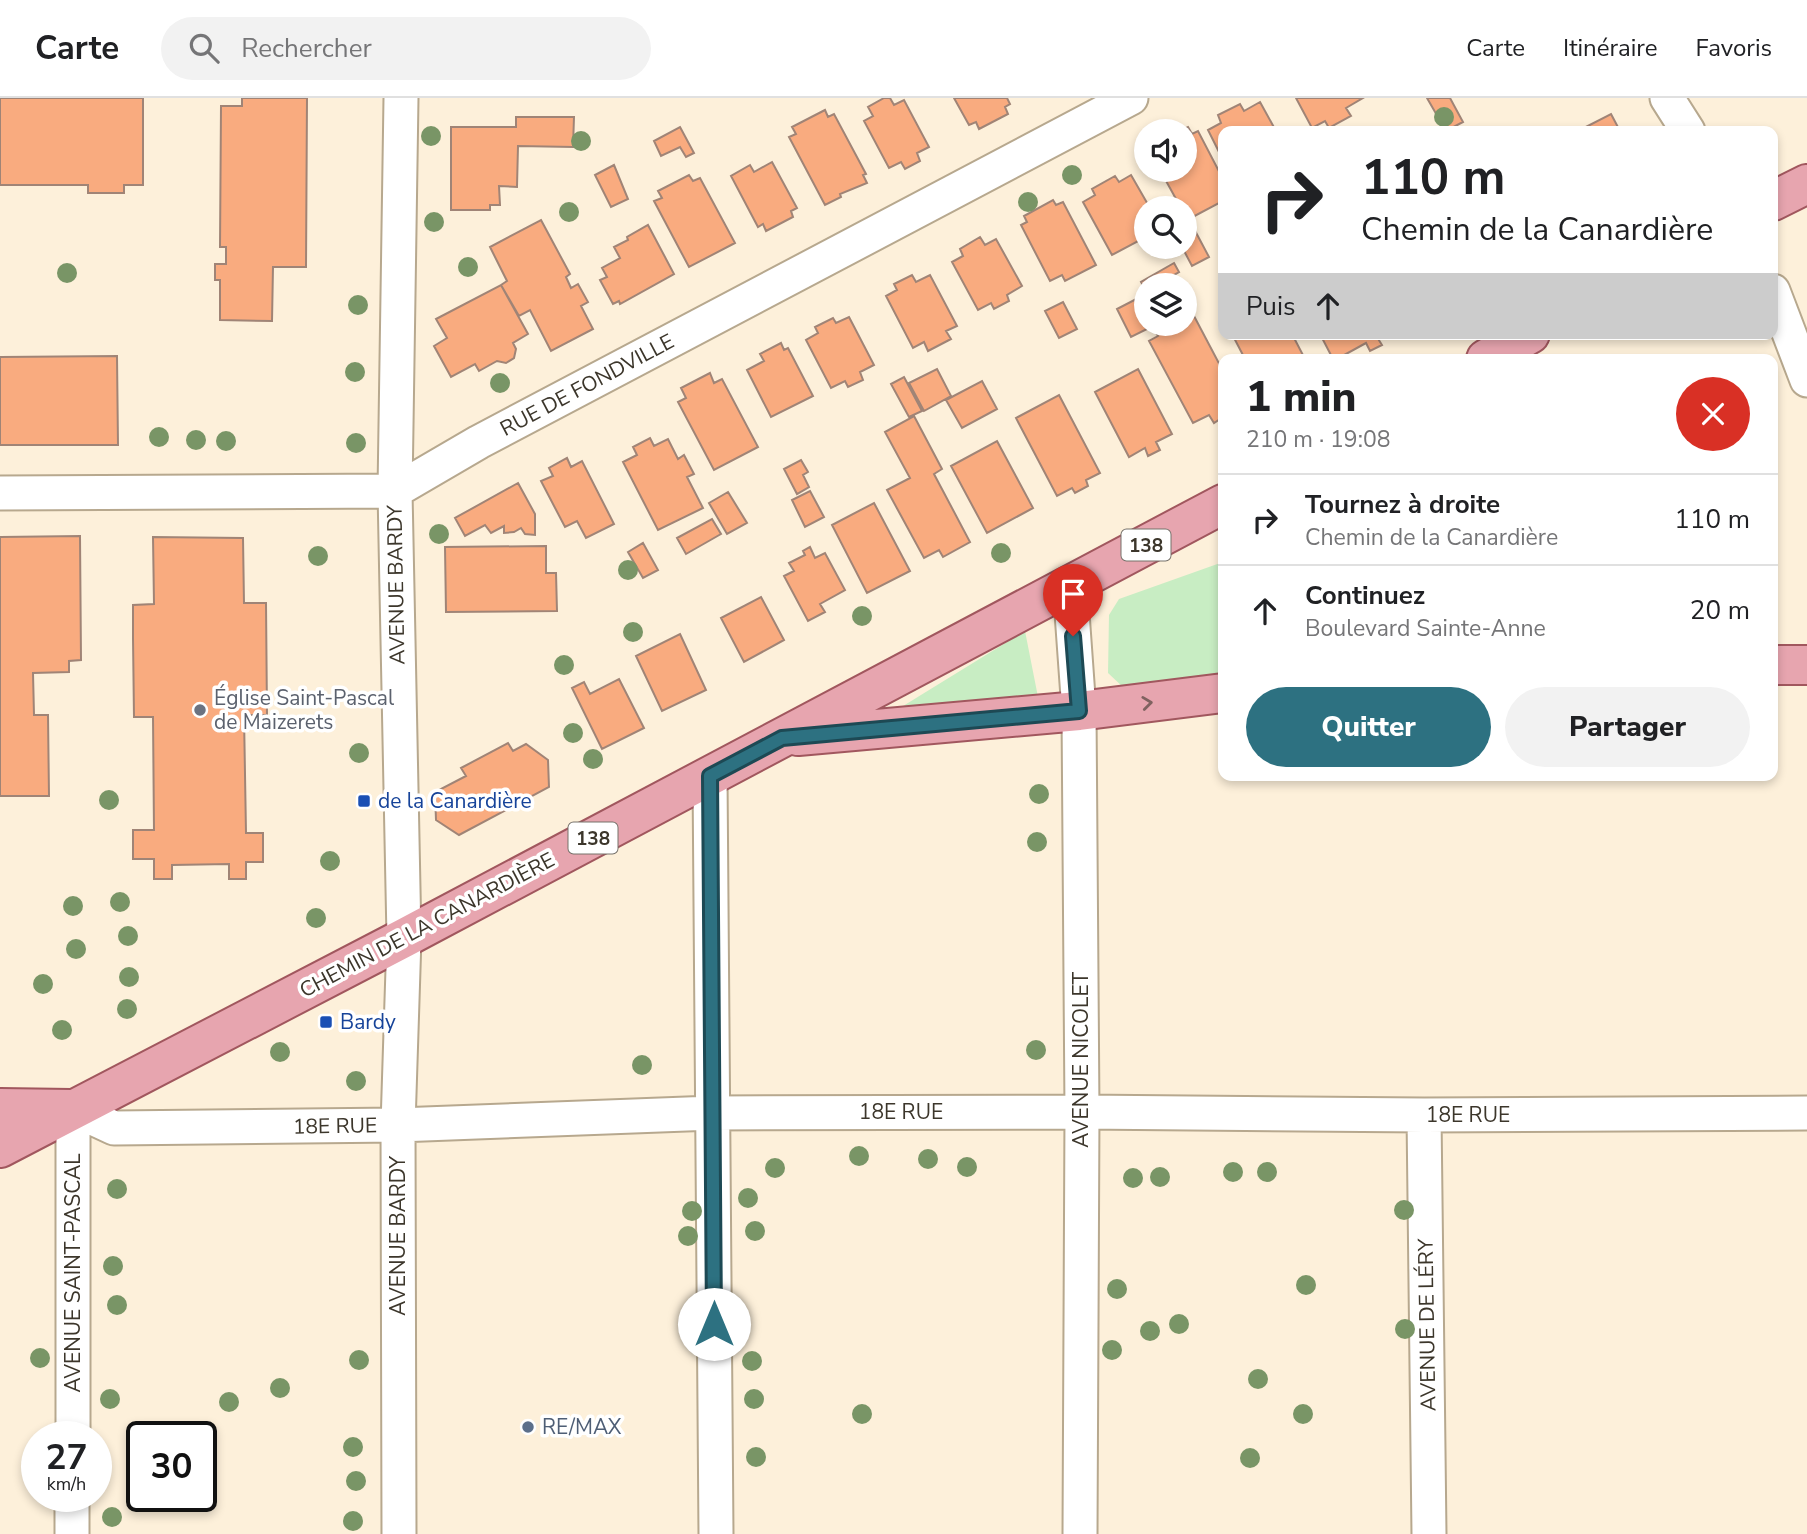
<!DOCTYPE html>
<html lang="fr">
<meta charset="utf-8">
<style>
:root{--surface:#fff;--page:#f2f2f2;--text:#202124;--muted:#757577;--line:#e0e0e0;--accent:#2d7181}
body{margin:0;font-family:"Nunito Sans",sans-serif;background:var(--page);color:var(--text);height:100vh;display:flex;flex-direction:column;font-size:26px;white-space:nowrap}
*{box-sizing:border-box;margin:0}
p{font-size:23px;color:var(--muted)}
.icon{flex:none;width:38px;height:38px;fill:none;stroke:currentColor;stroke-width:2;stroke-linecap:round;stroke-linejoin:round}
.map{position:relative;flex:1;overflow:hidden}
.panel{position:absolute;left:1218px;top:256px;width:560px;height:427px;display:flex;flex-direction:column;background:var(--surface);border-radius:14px;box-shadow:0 4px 10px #0003}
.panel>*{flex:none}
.hud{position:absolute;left:1218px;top:28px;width:560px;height:214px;border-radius:14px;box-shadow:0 4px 10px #0003;background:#fff;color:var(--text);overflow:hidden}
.fabs{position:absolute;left:1134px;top:21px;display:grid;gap:14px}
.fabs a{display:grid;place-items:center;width:63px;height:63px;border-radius:50%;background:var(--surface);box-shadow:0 4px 10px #0003;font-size:35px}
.speed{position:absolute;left:21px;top:1323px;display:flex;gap:14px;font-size:35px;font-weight:700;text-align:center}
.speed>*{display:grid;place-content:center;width:91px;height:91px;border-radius:50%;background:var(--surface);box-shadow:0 4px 10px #0003;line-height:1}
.speed small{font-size:18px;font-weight:400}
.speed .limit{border:4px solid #111;border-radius:10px;background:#fff;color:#111}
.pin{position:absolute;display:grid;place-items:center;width:60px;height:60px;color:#fff;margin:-72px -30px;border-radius:50% 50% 50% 0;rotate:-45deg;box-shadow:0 0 7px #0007}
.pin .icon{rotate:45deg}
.me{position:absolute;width:77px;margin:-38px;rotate:0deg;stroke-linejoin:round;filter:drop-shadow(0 0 5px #0008)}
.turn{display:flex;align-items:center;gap:24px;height:147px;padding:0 28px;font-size:32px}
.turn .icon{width:91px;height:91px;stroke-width:2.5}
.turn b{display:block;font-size:49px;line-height:60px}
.then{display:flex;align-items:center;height:66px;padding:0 28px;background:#0003;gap:14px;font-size:26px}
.round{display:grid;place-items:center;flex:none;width:74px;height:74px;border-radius:37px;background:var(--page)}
.overview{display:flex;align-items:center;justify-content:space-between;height:119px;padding:0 28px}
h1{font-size:42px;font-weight:800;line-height:52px}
.cta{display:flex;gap:14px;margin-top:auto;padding:14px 28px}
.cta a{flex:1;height:80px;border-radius:42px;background:var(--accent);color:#fff;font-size:28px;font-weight:800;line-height:80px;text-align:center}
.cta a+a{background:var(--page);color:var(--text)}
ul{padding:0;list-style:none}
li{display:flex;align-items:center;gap:21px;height:91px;padding:0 28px;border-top:2px solid var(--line)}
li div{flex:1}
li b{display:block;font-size:26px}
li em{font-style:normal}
header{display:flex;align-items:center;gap:42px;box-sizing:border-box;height:98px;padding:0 35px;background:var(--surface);border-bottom:2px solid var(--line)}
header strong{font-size:33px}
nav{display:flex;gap:38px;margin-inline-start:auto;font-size:24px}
.search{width:490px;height:63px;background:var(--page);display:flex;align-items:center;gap:18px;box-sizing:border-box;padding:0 24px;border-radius:38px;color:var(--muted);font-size:26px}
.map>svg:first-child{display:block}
.green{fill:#c8edc3}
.building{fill:#f9ab7f;stroke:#a08476;stroke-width:2}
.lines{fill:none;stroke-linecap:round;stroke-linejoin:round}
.minor-casing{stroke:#b7a88e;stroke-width:37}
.major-casing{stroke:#a1575e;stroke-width:42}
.minor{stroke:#fff;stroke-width:33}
.major{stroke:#e7a5af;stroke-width:38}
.tree{fill:#799566}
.oneway{stroke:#806260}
.route-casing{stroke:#1d4954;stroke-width:18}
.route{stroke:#2d7181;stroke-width:12}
.worship-dot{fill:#6b7280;stroke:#fff;stroke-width:2.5}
.transit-dot{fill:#1a4fb4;stroke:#fff;stroke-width:2.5}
.service-dot{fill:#5c6f8a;stroke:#fff;stroke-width:2.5}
.labels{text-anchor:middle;stroke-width:7;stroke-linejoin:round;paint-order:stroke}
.shield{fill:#fff;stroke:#76726b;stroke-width:2}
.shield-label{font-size:19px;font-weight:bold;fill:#3c362b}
.street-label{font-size:21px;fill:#3c362b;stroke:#fff}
.worship-label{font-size:21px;fill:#5b616d;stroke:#fff;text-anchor:start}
.transit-label{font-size:21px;fill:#164399;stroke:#fff;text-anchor:start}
.service-label{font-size:21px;fill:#4e5e75;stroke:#fff;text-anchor:start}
</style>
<header>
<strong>Carte</strong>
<div class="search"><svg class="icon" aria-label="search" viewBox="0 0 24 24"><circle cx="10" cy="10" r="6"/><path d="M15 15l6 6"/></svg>Rechercher</div>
<nav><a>Carte</a><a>Itinéraire</a><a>Favoris</a></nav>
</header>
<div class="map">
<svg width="1807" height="1436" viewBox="0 0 1807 1436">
<rect width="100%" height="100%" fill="#fdf0da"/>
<!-- green -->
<path class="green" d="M1223,464v119l-99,7 -16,-15 1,-58 10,-16z
M1025,533l13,66 -169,30z"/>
<!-- building -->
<path class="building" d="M0,0h143v87h-19v8h-36v-8h-88z
M242,0h65l-1,169h-33l-1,54 -52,-1v-40h-5v-16h11v-17h-6l1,-141h21z
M884,0h6l4,7 10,-5 25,47 -12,6 3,8 -15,8 -4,-7 -12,6 -25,-47 9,-5 -5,-9z
M954,0h53l3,6 -5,3 3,7 -29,15 -3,-7 -7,3z
M1296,0h67l-17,10 5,8 -22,12 -4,-7 -13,7z
M1427,0h23l13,24 -17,9z
M1260,4l16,29h-53l-1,27 -14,-28 13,-7 -3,-8 22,-11 4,7z
M825,12l3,7 6,-3 32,60 -3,1 4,8 -27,11 1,3 -16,8 -36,-68 7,-3 -4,-7z
M1611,16l9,17h-42z
M516,19h58l-1,30 -55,-1 -1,41 -18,-1 1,19h-10v5h-39v-83h65z
M680,29l14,26 -8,4 -6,-10 -19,9 -7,-15z
M1188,29l4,7 6,-3 25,48v22l-36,19 -2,-5v-7h-4l-21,-38h25v-39h-5z
M772,64l25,46 -6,3 2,6 -27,14 -3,-7 -5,3 -27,-51 19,-11 4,7z
M614,67l14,34 -17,8 -16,-32z
M689,77l4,6 7,-3 35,65 -46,24 -35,-66 8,-3 -4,-7z
M1131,77l19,33h-4v29l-34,18 -29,-53 12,-7 -3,-6 23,-13 4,6z
M1053,102l3,5 7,-3 33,63 -31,16 -3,-6 -12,6 -29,-56 6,-3 -3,-6z
M541,122l29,54 -4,3 5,11 7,-4 10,18 -7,4 12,23 -42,22 -21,-41 -11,6 -18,-31 6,-4 -17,-34z
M648,127l26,49 -54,30 -1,-3 -6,3 -13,-24 7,-3 -5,-9 18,-10 -6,-11 14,-7 -1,-3z
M1192,127l17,32 -17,9 -10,-19h3v-18z
M980,139l5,8 11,-6 26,47 -15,9 2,6 -15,8 -3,-6 -13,7 -26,-48 11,-6 -3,-7z
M1174,165l5,9 -23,13h-10v6l-5,-9z
M912,177l4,7 14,-7 27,51 -11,5 5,8 -23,12 -4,-9 -11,6 -27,-52 11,-6 -3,-6z
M501,187l27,49 -15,9 3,6 -2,9 -8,5 -9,-2 -18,10 -4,-7 -24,13 -17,-31 13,-8 -11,-19z
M1146,196v30h11l-26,13 -14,-28z
M1063,204l14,27 -18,9 -14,-27z
M1194,218l29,55v46l-9,6 -5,-8 -16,8 -44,-82 9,-5 -5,-8 7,-4h25v-3z
M849,219l25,48 -14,7 3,8 -15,7 -3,-6 -14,7 -25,-48 12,-7 -3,-6 18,-9 3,5z
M1232,236h60l13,25h-60z
M1320,236h62l-5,3 5,8 -12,6 -4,-8 -29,16h-4z
M781,245l3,7 4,-2 25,48 -42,21 -24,-47 17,-9 -4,-7z
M117,258l1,89h-118v-88z
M937,271l14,27 -27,15 -15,-28z
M1138,271l34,65 -16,8 4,8 -12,6 -3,-8 -16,9 -34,-65z
M710,275l4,10 8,-4 36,68 -44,23 -36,-68 8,-4 -5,-10z
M904,279l18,34 -13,6 -18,-33z
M982,283l15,28 -35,19 -16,-28z
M1059,297l41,78 -14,7 2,6 -13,7 -3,-5 -15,8 -41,-78z
M914,318l28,53 -8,5 36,68 -27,15 -4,-7 -15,8 -37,-68 23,-12 -25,-46z
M650,340l4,8 14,-7 10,20 6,-4 10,19 -7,3 16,31 -45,22 -35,-68 14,-7 -4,-8z
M997,343l36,67 -46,25 -36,-67z
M567,360l4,9 11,-6 32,63 -28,14 -9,-17 -12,6 -24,-46 12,-5 -4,-8z
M801,362l7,12 -5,3 6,12 -12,7 -13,-25z
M518,385l17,31v21l-10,-1 -4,-6 -7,4 -10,1v-7l-13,7 -6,-8 -20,11 -10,-18z
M810,393l14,26 -19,10 -13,-27z
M728,394l19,31 -20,11 -18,-31z
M874,405l36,68 -43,22 -35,-68z
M712,421l9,15 -35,20 -9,-16z
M80,438l1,124 -12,1v11l-36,1 1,42h14l1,81h-49v-259z
M153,439l90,1 1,65h22l1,112h-23l2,118h17v29h-17v17h-17v-15l-57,1v14h-18v-20h-21v-29h21l-1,-113h-19l-1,-79v-33l21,-1z
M643,445l15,27 -15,8 -15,-26z
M546,448v27h10l1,38 -111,1 -1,-65z
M810,449l5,11 10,-5 20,37 -25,14 5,8 -17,9 -24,-45 10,-5 -5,-8 16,-8 -2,-4z
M761,499l23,43 -40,22 -23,-44z
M680,536l26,56 -44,21 -26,-55z
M619,581l25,49 -42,21 -30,-61 12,-6 6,12z
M508,645l5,8 13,-7 22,16 1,27 -90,48 -23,-15 -1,-28 31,-16 -5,-8z"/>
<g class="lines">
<defs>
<path id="minor" d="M1667,0l21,33
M1773,193l34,89
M0,395l395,-2 84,-49 652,-344
M1070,487l9,126 3,401 -2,422
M710,678l6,758
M1424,1017l5,419
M73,1339v-328l41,19 284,-3 315,-12 369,-1 342,3 383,-2
M72,1436v-38
M399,1436l-1,-409 6,-187 -9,-447 6,-393"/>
<path id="major" d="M1773,103l34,-17
M1486,261l44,-25
M1773,567h34
M798,638l281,-25 144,-18
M0,1010l71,1
M0,1050l404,-210 819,-434"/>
</defs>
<!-- minor casing -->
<use href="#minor" class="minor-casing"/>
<!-- major casing -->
<use href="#major" class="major-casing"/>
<!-- minor -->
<use href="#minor" class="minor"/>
<!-- major -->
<use href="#major" class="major"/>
</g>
<!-- trees -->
<g class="tree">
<circle cx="1444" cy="19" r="10"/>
<circle cx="431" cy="38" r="10"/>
<circle cx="581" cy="43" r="10"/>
<circle cx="1072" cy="77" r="10"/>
<circle cx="1028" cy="104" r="10"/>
<circle cx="569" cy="114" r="10"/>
<circle cx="434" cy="124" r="10"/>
<circle cx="468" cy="169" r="10"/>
<circle cx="67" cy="175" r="10"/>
<circle cx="358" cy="207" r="10"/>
<circle cx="355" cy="274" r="10"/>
<circle cx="500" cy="285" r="10"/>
<circle cx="159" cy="339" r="10"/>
<circle cx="196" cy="342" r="10"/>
<circle cx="226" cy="343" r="10"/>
<circle cx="356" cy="345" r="10"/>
<circle cx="439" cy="436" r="10"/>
<circle cx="1001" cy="455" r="10"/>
<circle cx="318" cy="458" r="10"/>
<circle cx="628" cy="472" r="10"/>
<circle cx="862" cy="518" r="10"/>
<circle cx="633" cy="534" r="10"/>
<circle cx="564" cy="567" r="10"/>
<circle cx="573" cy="635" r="10"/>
<circle cx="359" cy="655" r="10"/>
<circle cx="593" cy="661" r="10"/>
<circle cx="1039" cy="696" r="10"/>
<circle cx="109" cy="702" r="10"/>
<circle cx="1037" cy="744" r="10"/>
<circle cx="330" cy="763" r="10"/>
<circle cx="120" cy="804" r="10"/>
<circle cx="73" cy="808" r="10"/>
<circle cx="316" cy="820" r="10"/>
<circle cx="128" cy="838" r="10"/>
<circle cx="76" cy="851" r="10"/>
<circle cx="129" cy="879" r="10"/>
<circle cx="43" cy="886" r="10"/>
<circle cx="127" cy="911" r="10"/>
<circle cx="62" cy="932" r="10"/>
<circle cx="1036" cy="952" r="10"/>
<circle cx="280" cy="954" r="10"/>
<circle cx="642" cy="967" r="10"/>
<circle cx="356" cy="983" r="10"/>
<circle cx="859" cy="1058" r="10"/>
<circle cx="928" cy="1061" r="10"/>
<circle cx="967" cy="1069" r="10"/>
<circle cx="775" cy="1070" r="10"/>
<circle cx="1233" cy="1074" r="10"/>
<circle cx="1267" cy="1074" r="10"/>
<circle cx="1160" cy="1079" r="10"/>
<circle cx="1133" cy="1080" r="10"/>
<circle cx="117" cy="1091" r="10"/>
<circle cx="748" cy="1100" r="10"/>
<circle cx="1404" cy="1112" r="10"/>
<circle cx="692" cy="1113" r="10"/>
<circle cx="755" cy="1133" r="10"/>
<circle cx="688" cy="1138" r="10"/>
<circle cx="113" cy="1168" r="10"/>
<circle cx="1306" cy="1187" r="10"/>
<circle cx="1117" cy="1191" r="10"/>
<circle cx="117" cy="1207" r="10"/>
<circle cx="1179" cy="1226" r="10"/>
<circle cx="1405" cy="1231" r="10"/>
<circle cx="1150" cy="1233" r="10"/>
<circle cx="1112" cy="1252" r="10"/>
<circle cx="40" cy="1260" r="10"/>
<circle cx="359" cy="1262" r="10"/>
<circle cx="752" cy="1263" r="10"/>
<circle cx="1258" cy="1281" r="10"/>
<circle cx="280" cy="1290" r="10"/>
<circle cx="110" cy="1301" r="10"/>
<circle cx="754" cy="1301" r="10"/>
<circle cx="229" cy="1304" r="10"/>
<circle cx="862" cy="1316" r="10"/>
<circle cx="1303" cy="1316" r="10"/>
<circle cx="353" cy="1349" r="10"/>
<circle cx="756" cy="1359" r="10"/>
<circle cx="1250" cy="1360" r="10"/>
<circle cx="356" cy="1383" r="10"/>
<circle cx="112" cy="1419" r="10"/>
<circle cx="353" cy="1423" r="10"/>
</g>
<!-- one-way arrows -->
<defs><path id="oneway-chevron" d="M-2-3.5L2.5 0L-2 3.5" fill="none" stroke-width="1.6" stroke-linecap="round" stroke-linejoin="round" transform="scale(1.75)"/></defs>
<use class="oneway" href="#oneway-chevron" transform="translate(1147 605) rotate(-7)"/>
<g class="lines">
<defs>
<path id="route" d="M714,1226l-4,-548 72,-38 297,-27 -6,-75"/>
</defs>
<!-- route casing -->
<use href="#route" class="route-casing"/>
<!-- route -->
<use href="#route" class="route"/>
</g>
<!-- markers -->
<circle class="worship-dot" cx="200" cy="612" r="7"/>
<g class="transit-dot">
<rect x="357" y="696" width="14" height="14" rx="3.5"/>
<rect x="319" y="917" width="14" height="14" rx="3.5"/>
</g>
<circle class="service-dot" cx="528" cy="1329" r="7"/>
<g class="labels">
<!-- shield labels -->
<g class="shield">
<rect x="1121.5" y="431.5" width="49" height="31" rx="5"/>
<rect x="568.5" y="724.5" width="49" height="31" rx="5"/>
</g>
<g class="shield-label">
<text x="1146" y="454">138</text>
<text x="593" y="747">138</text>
</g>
<!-- street labels -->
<g class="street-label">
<text transform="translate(587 287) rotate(-28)" y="7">RUE DE FONDVILLE</text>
<text transform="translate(396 487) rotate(-91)" y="7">AVENUE BARDY</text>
<text transform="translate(427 827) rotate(-28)" y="7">CHEMIN DE LA CANARDIÈRE</text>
<text transform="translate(1081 962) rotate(-90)" y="7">AVENUE NICOLET</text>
<text x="901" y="1021">18E RUE</text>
<text x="1468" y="1024">18E RUE</text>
<text transform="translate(335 1028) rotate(-1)" y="7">18E RUE</text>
<text transform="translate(398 1138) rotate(-90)" y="7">AVENUE BARDY</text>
<text transform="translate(73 1175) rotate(-90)" y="7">AVENUE SAINT-PASCAL</text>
<text transform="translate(1427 1227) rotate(-91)" y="7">AVENUE DE LÉRY</text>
</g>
<!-- worship labels -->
<g class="worship-label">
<text x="214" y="607">Église Saint-Pascal<tspan x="214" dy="24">de Maizerets</tspan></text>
</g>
<!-- transit labels -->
<g class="transit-label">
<text x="378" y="710">de la Canardière</text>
<text x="340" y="931">Bardy</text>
</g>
<!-- service labels -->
<g class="service-label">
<text x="542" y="1336">RE/MAX</text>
</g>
</g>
</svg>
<div class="fabs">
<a><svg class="icon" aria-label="sound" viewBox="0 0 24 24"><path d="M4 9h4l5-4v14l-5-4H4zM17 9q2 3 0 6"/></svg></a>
<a><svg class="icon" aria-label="search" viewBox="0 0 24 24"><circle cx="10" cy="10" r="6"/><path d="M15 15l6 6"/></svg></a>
<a><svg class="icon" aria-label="layers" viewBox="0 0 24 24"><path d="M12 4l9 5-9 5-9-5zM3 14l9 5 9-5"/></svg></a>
</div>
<div class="speed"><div>27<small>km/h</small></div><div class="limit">30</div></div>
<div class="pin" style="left:1073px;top:538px;background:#d93025"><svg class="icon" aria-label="arrive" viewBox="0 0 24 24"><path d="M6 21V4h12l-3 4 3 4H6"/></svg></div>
<svg class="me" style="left:714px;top:1226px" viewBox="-20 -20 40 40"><circle r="19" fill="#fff"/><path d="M0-13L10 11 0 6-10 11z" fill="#2d7181"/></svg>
<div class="hud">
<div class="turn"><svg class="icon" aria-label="right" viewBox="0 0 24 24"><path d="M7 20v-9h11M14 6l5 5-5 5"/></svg><div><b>110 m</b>Chemin de la Canardière</div></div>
<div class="then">Puis<svg class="icon" aria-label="ahead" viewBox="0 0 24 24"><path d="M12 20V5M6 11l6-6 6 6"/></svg></div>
</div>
<section class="panel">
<div class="overview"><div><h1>1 min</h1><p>210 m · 19:08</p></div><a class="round" style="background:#d93025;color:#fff"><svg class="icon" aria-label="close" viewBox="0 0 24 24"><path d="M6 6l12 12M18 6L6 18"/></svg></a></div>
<ul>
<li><svg class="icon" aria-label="right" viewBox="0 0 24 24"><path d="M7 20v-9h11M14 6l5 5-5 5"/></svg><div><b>Tournez à droite</b><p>Chemin de la Canardière</p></div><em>110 m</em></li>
<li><svg class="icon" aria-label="ahead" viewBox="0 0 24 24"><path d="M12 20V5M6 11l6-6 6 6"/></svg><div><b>Continuez</b><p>Boulevard Sainte-Anne</p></div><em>20 m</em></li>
</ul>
<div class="cta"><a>Quitter</a><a>Partager</a></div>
</section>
</div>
